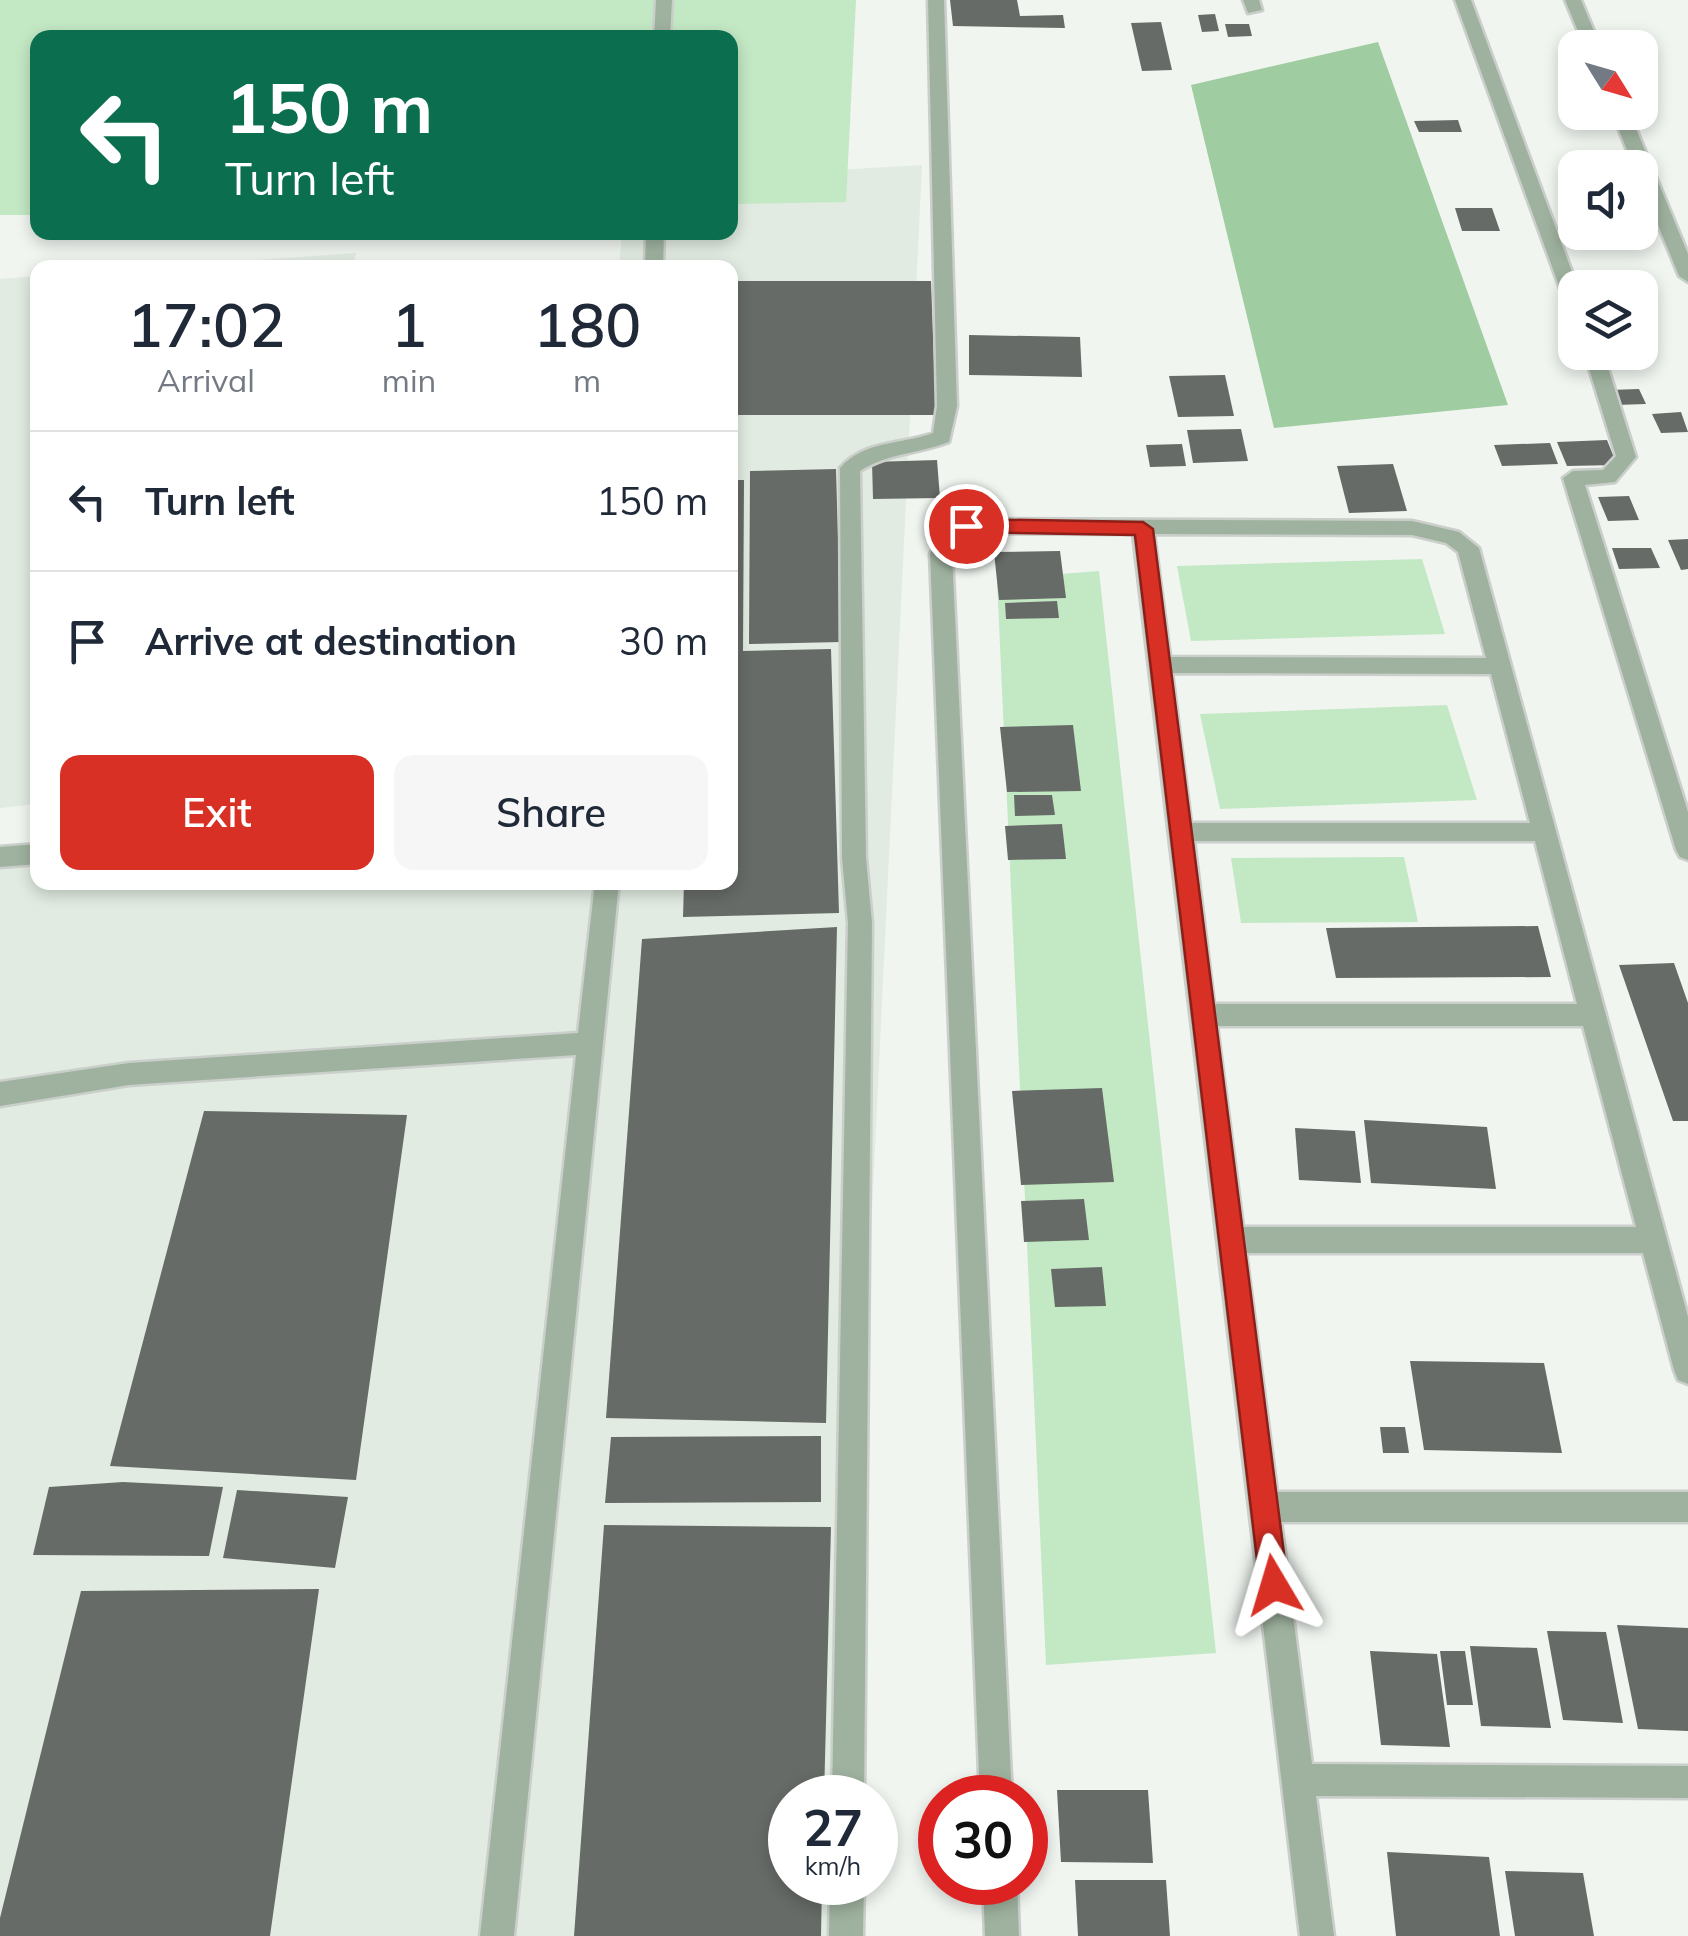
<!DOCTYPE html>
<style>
:root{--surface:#fff;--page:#f6f6f7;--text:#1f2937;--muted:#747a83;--line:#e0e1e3;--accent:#d93025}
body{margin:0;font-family:Mulish,sans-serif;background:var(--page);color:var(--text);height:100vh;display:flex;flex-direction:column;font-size:38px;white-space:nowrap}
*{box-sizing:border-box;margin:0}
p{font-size:32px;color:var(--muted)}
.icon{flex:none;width:55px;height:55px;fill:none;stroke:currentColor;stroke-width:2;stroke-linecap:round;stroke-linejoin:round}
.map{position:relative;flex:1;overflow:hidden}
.side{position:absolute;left:30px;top:260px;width:708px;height:630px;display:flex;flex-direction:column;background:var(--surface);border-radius:20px;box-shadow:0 5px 15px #0003}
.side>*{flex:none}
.guide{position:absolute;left:30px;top:30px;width:708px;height:210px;border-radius:20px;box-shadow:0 5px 15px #0003;background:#0b6e4f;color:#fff;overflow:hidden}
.needle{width:65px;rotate:127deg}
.fabs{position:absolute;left:1558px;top:30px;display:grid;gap:20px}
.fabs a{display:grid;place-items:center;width:100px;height:100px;border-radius:20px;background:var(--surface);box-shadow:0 5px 15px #0003;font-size:50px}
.speed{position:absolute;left:768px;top:1775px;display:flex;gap:20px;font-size:50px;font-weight:700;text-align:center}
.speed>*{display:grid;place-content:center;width:130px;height:130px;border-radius:50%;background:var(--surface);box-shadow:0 5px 15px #0003;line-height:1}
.speed small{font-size:25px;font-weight:400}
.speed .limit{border:15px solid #d22;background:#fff;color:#111}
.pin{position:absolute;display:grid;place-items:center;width:85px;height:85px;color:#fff;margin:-42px;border:5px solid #fff;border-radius:50%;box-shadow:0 2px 10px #0007}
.me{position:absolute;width:110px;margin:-55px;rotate:353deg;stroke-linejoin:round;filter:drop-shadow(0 0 8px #0008)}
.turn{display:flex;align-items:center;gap:35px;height:210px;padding:0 30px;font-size:45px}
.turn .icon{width:130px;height:130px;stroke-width:2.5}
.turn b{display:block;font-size:70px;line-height:85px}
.eta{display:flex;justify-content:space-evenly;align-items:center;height:170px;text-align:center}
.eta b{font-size:60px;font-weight:600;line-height:70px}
.action{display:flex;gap:20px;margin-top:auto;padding:20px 30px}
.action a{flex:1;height:115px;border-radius:20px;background:var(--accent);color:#fff;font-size:40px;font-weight:600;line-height:115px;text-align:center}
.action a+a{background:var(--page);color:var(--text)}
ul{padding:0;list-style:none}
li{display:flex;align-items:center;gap:30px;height:140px;padding:0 30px;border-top:2px solid var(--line)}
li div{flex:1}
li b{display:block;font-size:38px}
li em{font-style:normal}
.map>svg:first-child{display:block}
.built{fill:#e1ebe1}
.green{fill:#c3e8c4}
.forest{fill:#9fcca0}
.building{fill:#676b67}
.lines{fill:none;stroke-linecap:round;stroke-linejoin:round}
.minor-casing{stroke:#cbcfcb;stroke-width:5}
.minor{fill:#9fb29f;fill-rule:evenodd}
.route{fill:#d93025;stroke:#8d1f18;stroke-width:2.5}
</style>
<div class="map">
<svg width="1688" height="1936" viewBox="0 0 1688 1936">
<rect width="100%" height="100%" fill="#f0f5f0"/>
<!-- built -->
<path class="built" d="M922,165l-78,1632 -54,1v84l50,1 -2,53h-838v-1087l37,-5 1,38h692v-614l-111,-1 3,-34 108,-1v-56z
M356,253l-3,14h-194z
M37,276v528l-37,4v-529z"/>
<!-- green -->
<path class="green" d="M0,0h856l-10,202 -116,2v-166h-692l-1,177h-37z
M1422,559l23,75 -254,7 -14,-75z
M1099,571l117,1082 -170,12 -49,-1086z
M1447,705l30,95 -257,9 -20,-95z
M1404,857l14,65 -177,1 -10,-65z"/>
<!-- forest -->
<path class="forest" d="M1378,42l130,363 -234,23 -83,-343z"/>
<!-- building -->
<path class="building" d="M950,0h67l3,16 43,-1 2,13 -112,-2z
M1215,14l4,17 -17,1 -4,-17z
M1161,22l11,48 -30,1 -11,-48z
M1225,24h24l3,12 -24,1z
M1458,120l4,12h-43l-5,-11z
M1455,208h37l8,23h-38z
M730,281h201l5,134h-206z
M969,335l111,2 2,40 -113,-2z
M1225,375l9,41 -56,1 -9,-41z
M1639,389l7,15 -30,1 -7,-15z
M1681,412l7,20 -27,1 -9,-19z
M1241,429l7,32 -55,2 -6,-33z
M1607,440l10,25 -50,1 -10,-24z
M1550,443l8,21 -56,2 -8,-21z
M1182,444l4,22 -36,1 -4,-22z
M937,460l3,38 -67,1 -1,-37z
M1393,464l14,47 -58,2 -12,-47z
M836,469l5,173 -92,2 1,-173z
M730,480h14l-1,171 88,-2 8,264 -156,4 1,-35h46z
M1629,496l10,24 -31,1 -10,-24z
M1688,539v30l-7,1 -13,-30z
M1612,548h39l9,20 -41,1z
M1060,551l6,47 -67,2 -5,-48z
M1057,601l2,17 -53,1 -1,-16z
M1073,725l8,66 -74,1 -7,-65z
M1014,795h38l3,20 -40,1z
M1062,824l4,35 -58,1 -3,-34z
M1538,926l13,51 -215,1 -10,-50z
M837,927l-11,496 -220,-5 36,-479z
M1674,963l14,40v118h-15l-54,-156z
M1102,1088l12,94 -93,3 -9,-94z
M204,1111l203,4 -51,365 -246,-14z
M1364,1120l123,7 9,62 -125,-6z
M1295,1128l60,3 6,52 -62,-3z
M1084,1199l5,41 -65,2 -3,-41z
M1102,1267l4,39 -51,1 -4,-38z
M1410,1361l134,2 18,90 -138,-3z
M1380,1427h25l4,26h-26z
M821,1436v66l-216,1 6,-66z
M123,1482l100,5 -14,69 -176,-1 16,-68z
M237,1490l111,7 -13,71 -112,-10z
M604,1525l227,2 -7,271h-34v84h32l-1,54h-247z
M319,1589l-49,347h-270v-18l81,-327z
M1617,1625l71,3v103l-50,-2z
M1547,1631l59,1 17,91 -60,-3z
M1470,1646l67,2 14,80 -70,-2z
M1370,1651l67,3 13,93 -69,-2z
M1440,1651h25l8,54h-26z
M1057,1790h91l5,73 -92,-1z
M1387,1852l102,5 11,79h-104z
M1505,1871l78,2 11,63h-79z
M1075,1880h91l4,56h-92z"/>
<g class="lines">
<defs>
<path id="minor" d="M656,0h16l-2,38h-16z
M928,0h16l13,406 -8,36c-31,12 -61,11 -89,29l6,387 6,65 -8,875h-32l16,-875 -6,-65 -2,-390c24,-28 61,-23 93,-35l4,-27z
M1243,0h16l3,10 -14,3z
M1455,0h16l107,288 -3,23 -9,-6z
M1565,0h16l20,48h-16z
M1612,112h17l59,142v28l-9,-6 -39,-95v-13h-6z
M646,232h18l-1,36h-18z
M1584,352h19l33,105 -21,25 -30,3 103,327v48l-8,-3 -4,-7 -113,-372 10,-7 30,-1 13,-14z
M966,519l446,2 47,11 20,16 209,769v67l-10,-4 -4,-10 -31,-117h-397l31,239h411v30h-407l31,242 376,2v32l-372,-2 18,140h-34l-167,-1402 -163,-1 -13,8 -5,13 60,1244h-32l-50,-1244 11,-22zM1154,534l258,1 34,8 12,9 28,106 -316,-1zM1172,673l319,1 39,149h-339zM1194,841h341l42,163h-363zM1217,1026h366l53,201h-393z
M38,844v20l-38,3v-20z
M595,882h24l-105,1054h-34l96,-881 -447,30 -129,21v-24l129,-19 449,-30z
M830,1882h34l-1,54h-34z
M983,1882h34l2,54h-34z"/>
</defs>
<!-- minor casing -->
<use href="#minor" class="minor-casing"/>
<!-- minor -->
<use href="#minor" class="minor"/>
</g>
<!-- route -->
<path class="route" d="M966,519l177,3 10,7 135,1056 -4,10 -10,4 -10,-4 -4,-10 -125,-1050 -169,-3 -10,-6z"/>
</svg>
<div class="fabs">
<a><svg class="needle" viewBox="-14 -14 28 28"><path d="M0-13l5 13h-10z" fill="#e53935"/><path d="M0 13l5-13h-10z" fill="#747a83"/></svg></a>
<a><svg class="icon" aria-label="sound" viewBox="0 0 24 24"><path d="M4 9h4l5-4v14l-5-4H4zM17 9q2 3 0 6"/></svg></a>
<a><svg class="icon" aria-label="layers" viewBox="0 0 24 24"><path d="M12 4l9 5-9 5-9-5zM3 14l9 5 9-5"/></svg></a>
</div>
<div class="speed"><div>27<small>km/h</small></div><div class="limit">30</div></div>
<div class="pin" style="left:966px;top:526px;background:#d93025"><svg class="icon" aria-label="arrive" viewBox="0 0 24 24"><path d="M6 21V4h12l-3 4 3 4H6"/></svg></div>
<svg class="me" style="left:1274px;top:1585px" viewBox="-20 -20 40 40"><path d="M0-17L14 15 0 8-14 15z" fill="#d93025" stroke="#fff" stroke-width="4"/></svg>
<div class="guide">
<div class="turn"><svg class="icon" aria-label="left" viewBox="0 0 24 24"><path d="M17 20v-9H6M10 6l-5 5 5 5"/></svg><div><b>150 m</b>Turn left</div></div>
</div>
<section class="side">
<div class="eta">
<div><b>17:02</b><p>Arrival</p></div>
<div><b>1</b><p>min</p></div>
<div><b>180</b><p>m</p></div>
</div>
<ul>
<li><svg class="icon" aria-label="left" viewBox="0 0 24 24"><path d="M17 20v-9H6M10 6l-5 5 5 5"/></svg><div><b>Turn left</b></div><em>150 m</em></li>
<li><svg class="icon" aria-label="arrive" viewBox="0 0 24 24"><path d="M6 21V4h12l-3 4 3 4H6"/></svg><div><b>Arrive at destination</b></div><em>30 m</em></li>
</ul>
<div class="action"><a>Exit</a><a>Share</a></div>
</section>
</div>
